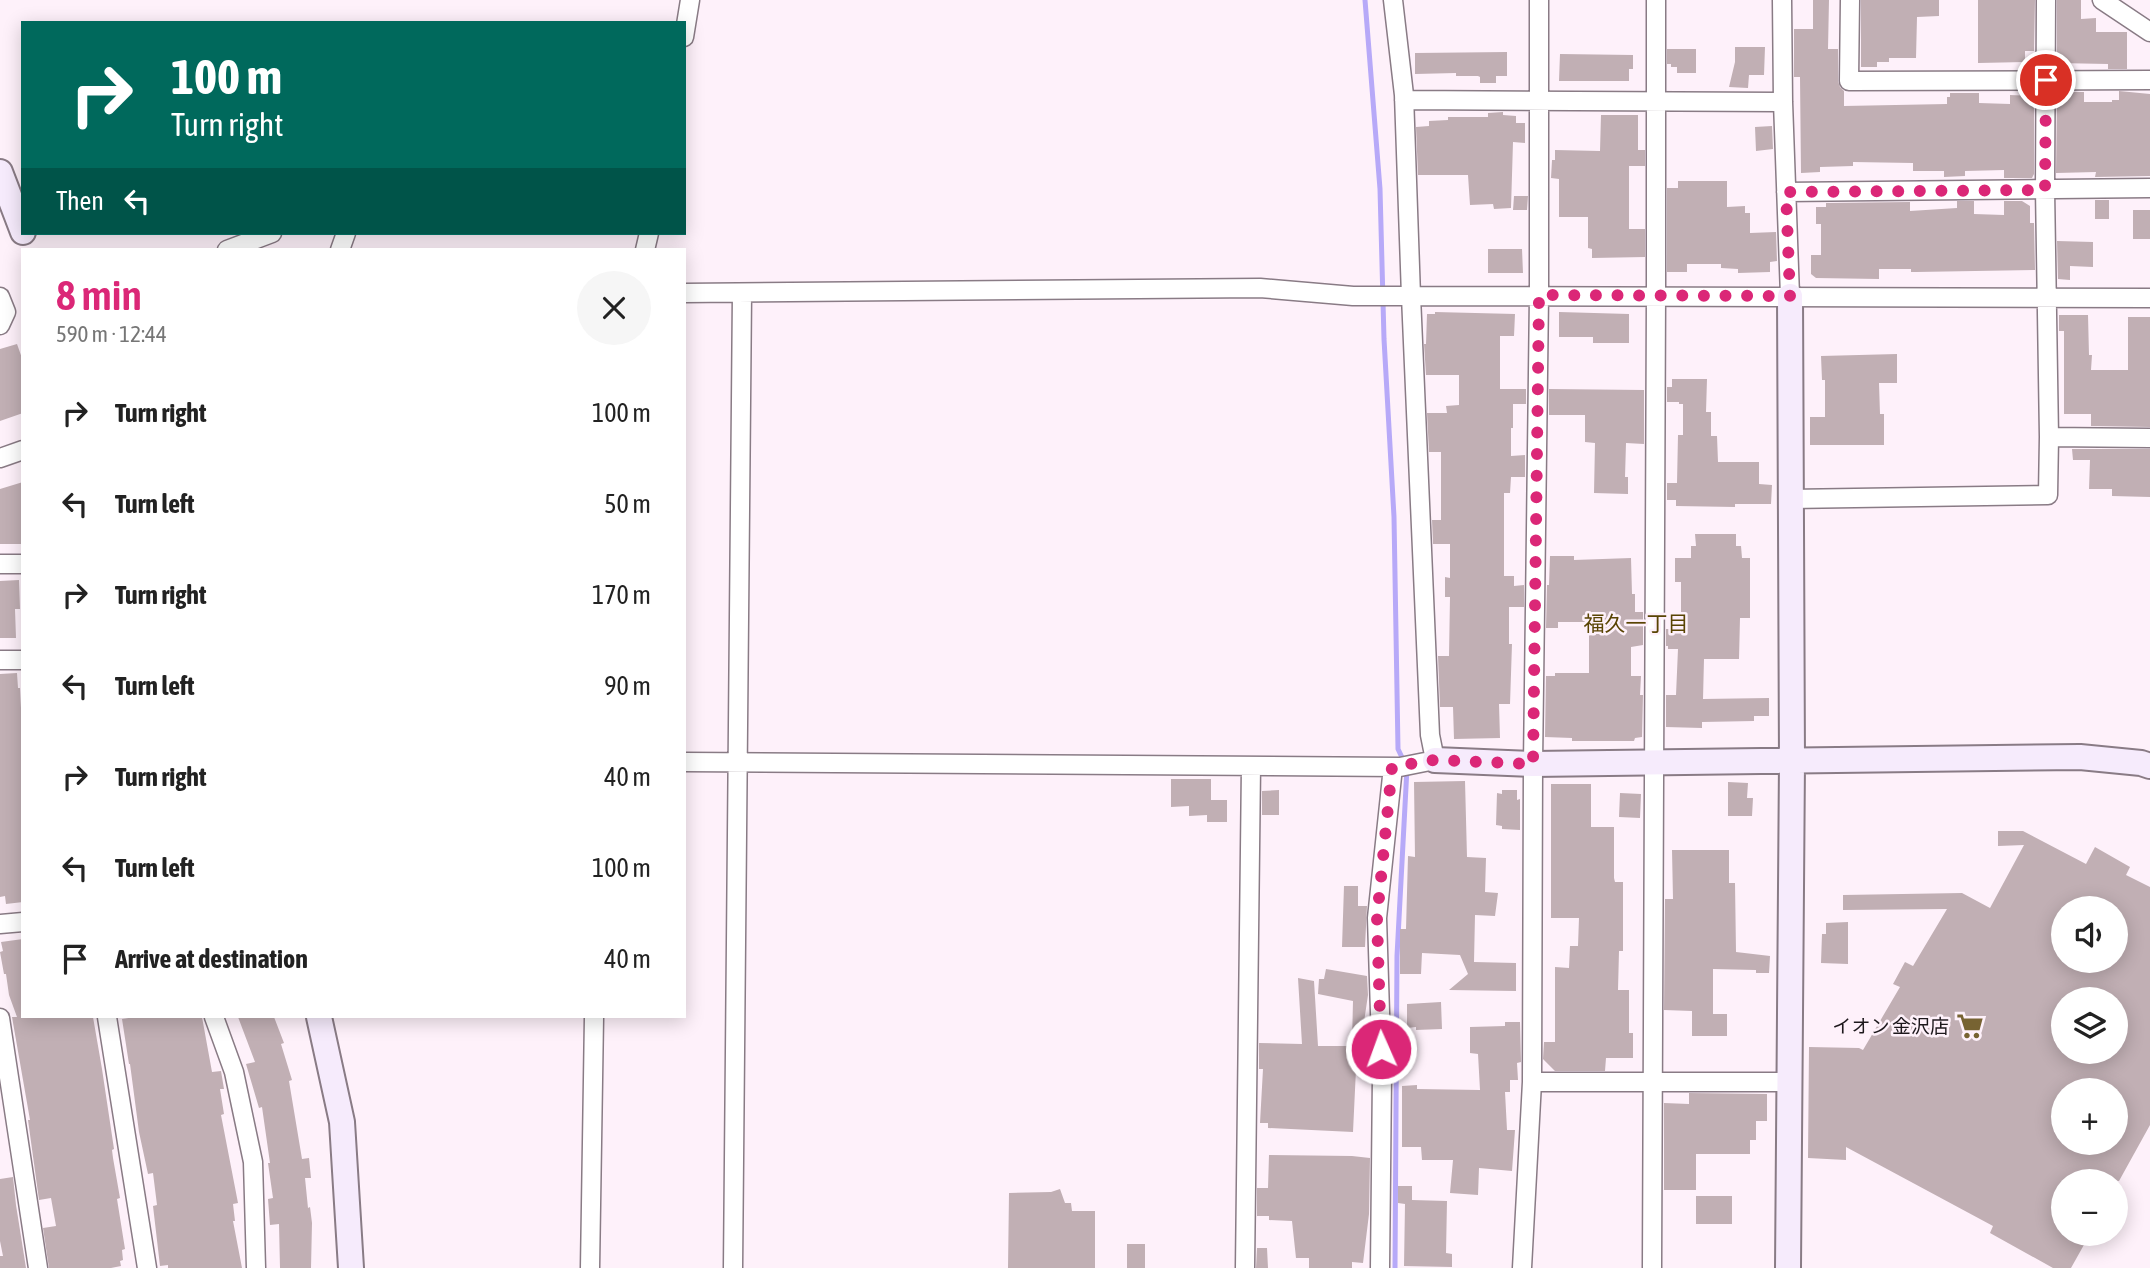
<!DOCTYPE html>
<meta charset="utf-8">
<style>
:root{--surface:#fff;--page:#f6f6f6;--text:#222;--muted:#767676;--accent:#db2777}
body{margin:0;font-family:"Asap Condensed","Noto Sans JP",sans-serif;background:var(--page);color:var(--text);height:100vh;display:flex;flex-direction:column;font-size:26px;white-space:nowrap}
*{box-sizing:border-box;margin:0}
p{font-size:23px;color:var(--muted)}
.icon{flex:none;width:38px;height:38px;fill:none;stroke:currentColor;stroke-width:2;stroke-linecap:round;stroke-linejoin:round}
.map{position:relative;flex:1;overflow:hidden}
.drawer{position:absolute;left:21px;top:248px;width:665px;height:770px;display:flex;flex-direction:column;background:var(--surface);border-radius:0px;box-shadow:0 4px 18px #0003}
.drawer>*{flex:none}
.top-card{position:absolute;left:21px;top:21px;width:665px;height:214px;border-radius:0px;box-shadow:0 4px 18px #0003;background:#00695c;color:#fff;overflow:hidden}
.buttons{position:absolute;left:2051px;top:896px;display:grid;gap:14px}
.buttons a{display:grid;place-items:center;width:77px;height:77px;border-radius:50%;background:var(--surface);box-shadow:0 4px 18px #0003;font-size:35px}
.pin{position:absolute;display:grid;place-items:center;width:60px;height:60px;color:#fff;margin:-30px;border:4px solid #fff;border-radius:50%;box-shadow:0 2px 7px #0007}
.me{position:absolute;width:77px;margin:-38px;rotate:358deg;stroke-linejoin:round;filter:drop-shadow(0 0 5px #0008)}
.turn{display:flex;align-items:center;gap:24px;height:147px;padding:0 35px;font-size:32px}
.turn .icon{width:91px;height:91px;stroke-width:2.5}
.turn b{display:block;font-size:49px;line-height:60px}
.then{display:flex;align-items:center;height:66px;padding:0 35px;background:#0003;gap:14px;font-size:26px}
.round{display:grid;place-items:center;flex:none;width:74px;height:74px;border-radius:37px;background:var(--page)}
.headline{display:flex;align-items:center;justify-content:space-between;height:119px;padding:0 35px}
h1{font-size:42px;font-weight:600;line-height:52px;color:var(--accent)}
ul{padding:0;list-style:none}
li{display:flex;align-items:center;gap:21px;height:91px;padding:0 35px}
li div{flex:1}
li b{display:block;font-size:26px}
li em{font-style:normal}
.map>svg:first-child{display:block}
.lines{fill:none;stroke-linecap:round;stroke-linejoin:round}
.stream{stroke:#b7a9f8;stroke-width:5}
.building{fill:#c1afb4;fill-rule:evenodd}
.street-casing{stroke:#897b85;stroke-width:21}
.secondary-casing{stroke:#897b85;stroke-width:28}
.street{stroke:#fff;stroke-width:18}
.secondary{stroke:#f6ebfc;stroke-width:24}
.route{stroke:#db2777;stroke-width:12;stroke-dasharray:0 21.6}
.labels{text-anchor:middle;stroke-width:5;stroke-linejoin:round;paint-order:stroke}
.poi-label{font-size:19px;fill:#1d181c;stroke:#fef1fa;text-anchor:end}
.neighbourhood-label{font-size:21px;fill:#594403;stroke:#fef1fa}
</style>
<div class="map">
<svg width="2150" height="1268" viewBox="0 0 2150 1268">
<rect width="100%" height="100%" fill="#fef1fa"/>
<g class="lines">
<!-- stream -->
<path class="stream" d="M1365,0l15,189 4,150 10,178 4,232 9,19 -10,188 -2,312"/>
</g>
<!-- building -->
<path class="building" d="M1813,0h16l-1,49h10v32l2,6 4,4v15l103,-2v-7h3v-4h29v10l31,1v-9l24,1v78l-2,4h-28v-8l-39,1v5l-21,1v-6h-31v-8l-60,-1v4l-33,1v5l-19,1 -1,-96h-6v-48h19z
M1861,0h78v16l-22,1 -1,41h-27v4h-12v5h-16z
M1978,0h57l-1,51h-9v11l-47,1z
M2057,0h24v19l15,-1v14h31v37h-19v-5l-51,-1z
M1735,47h30l-1,28h-15l-1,13 -19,-1 6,-25z
M1667,49h29v24h-19v-6h-6v-3h-4z
M1507,52v24h-11v7h-16v-6l-2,-1h-22v-3l-41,1v-21z
M1560,54l73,1v14h-4v12h-70z
M2119,91l31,3v82l-55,1 1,-5 -40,1 1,-76 5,-5h22v10h28v-2h7z
M1503,112v3l13,1v7h9v20l-12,-1 -2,66 -17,1 -1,-5 -23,1 -2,-30h-50l-2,-48 13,-1v-5l19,-1v-3h40v-4z
M1601,115h37v35h7v16h-16v63h16v28l-53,1v-9l-4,-1v-31h-29v-38l-8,-1 1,-18h3v-10l45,1z
M1772,126l1,23 -17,2 -1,-24z
M1678,181h49v26l18,-1v7h5v20l26,-1 1,29 -7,1v10l-32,1v-4l-17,-1v-4h-34v8h-20v-84h11z
M1514,196h14l-1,14h-14z
M2095,200h14v19h-14z
M1957,201h17v13l30,1v-14h18l8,5v17h4l1,47 -119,2h-5v-3h-32v10l-63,-1 -5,-4v-19h10v-31h-5v-17h10v-4l84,-1v9l47,-3z
M2133,210h17v29h-17z
M2057,241l36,1v25l-23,-1v14l-12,-1z
M1488,249h34l1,24h-35z
M1435,312l80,2 -1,22h-14v53h26v15h-13v24h-2v28l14,-1v22h-14l-1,16h-6v83h10v10l10,-1v22h-15v37h3l-2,60h-11l1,34 -46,1 -1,-32h-13l-2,-51h11l1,-59h-5v-20l5,1v-34h-17l-1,-24h9v-68h-12l-2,-39h20l-1,-7 13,-1v-30h-33l-2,-31h2l1,-30h8z
M1559,312l70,2v29h-36v-6h-34z
M2059,315h29l1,40h3l-1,15h37v-53h22v110l-59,-1v-12h-27v-83h-5z
M17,344l6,17v52l-23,8v-72z
M1897,354v29h-18l1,31h4v31h-74v-28h15v-37h-3l-1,-24z
M1672,379h35l-1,33h5v24h6l1,26h41v22l13,1 -1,19h-36v3l-59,-1v-6h-9v-17h10l1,-48h5v-31h-4v-2h-12v-15h5z
M1549,389l95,1v54l-18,-1 -1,34h3v17l-34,-1 1,-50 -10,-1v-27h-36z
M2072,449h78v48l-38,-1v-7h-23l1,-29h-17z
M23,482v62h-23v-55z
M1695,534h41v12h5l1,12h8v60h-10l-1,41h-35l-1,40 66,-1v18h-15v5l-52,1v6l-36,-1v-32h10l2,-46h-10v-3h-2v-17h15v-47h-6v-24h16v-12h5z
M1550,556h24v4l57,-2 1,36h3v18h8v33l-12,2v29h10l-1,19h3l-1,42 -7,1 -1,3h-62v-3l-27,-1 1,-61h9v-3h34v-51h-31v6h-12l1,-43h2z
M19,580l1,29h-5l1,29h-16v-57z
M17,673l1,15h2l1,20h2v194l-17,2 -1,-8 -5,1v-223z
M1171,779h40v21h16v22h-20v-7l-18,1v-10l-18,1z
M1465,781l2,76 19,1 -1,34 13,1 -3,23 -20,-1 -1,47 42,1v28l-67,-1 19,-16 -8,-19 -38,-2 -1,21h-21v-45h6l2,-73 7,1 -1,-75z
M1728,782l20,1 -1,15h6l-1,18h-24z
M1551,784h40v43h23v51l1,4h8v69h-4l-1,39h11v43h4v25h-27l-1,13h-50l-12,-12 1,-17h11v-75l14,1 1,-22h8l1,-28h-28z
M1279,790v25h-17v-24z
M1502,790h15v10l3,-1v31l-18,-1v-3l-6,-1 1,-32 5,1z
M1620,793l21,1 -1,24 -21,-1z
M1998,831h25l63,33 9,-17 35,20 -4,8 24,12v238l-31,56h-56v53h27l-19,34h-18l-63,-35 3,-7 -147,-79v13l-38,-2 1,-111 50,1 4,2 37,-63 -7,-3 12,-22 8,4 34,-57 -104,1v-15l119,-2 28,15 34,-63 -26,1zM2063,908h53v53h-53zM2063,999h53v53h-53zM2063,1090h53v53h-53z
M1672,850h57v33h6l1,69 34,4 -1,17h-13v-3l-43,-1v45h14v22h-35v-25l-28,-1 1,-111h8z
M1344,886h14v20h9l-2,41h-23z
M1848,922v42l-27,-1 1,-29h4v-11z
M23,939v78h70l9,52 12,80 -2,1 1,8 7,40 -3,1 8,50 -3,1 1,10 -3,1 1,5 -10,2h-62l-6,-40 13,-2 -5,-28 -12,2 -11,-80h2l-18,-103h5l-8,-22 -3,-21h-2l-4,-22 3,-1 -2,-9z
M1326,969l41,7 1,19 -4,27h5l1,18h-9v3l-9,-1 1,-41 -35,-7 1,-15h5z
M1298,978l16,3 4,65h44v23h-6l-3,63 -85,-4v-5h-8l3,-54h-4v-26l43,1z
M1441,1002l1,27 -26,1v-3l-9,1v-24z
M135,1017h67l10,55 9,-1 3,18h-4l4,25 -3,1 17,88 -5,1 2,17h-2l9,47h-74v-3l-8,1 -7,-60 4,-1 -4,-32 -5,1 -9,-42 -9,-68h-1l-7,-45z
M238,1017h36l10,26 -3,1 11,36 -3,1 13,78 7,-1 2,20h-6l3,30 2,-1 2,16 -1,45h-31l-1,-44 -9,1 -2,-26 5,-1 -5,-35h2l-8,-56 -3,1 -13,-44 9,-2z
M1505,1022h15l1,40 -4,1 1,17h-8v12h-5l2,38h8l-3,41 -33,-3 -1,27 -28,-2 3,-33h-31l-1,-13h-19v-61l15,-1v4l63,1 -2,-36 -8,-1v-26l35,-1z
M1689,1093l78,1v27h-11v19h-6v14h-54v36h-32v-87l25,1z
M1269,1155l83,1 18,2 -1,56 -6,49 -11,-1v6h-43v-10h-13l-4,-37 -23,-1v-4h-12v-28h11z
M13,1177l3,28 10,63h-26v-12h3l-3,-15v-62z
M1398,1186h14v14l35,1 -1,52 6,1v13l-48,-1 1,-62 -7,-1z
M1060,1189l5,14h6l1,8h23v57h-87l1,-75 42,-1z
M1696,1196h36v28h-36z
M1127,1244h18v24h-18z
M1257,1248h10l1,20h-12z"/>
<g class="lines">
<defs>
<path id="street" d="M1393,0l11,95 7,201 739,2
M1782,0l1,102 7,194
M1850,0l-1,81 301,-1
M2046,0l-1,189 4,248
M2102,0l48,32
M684,37l6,-37
M1404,100l379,2
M1786,192l364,-4
M227,250l45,-17
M340,250l6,-17
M645,250l4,-17
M684,293l576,-5 93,8h58l19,439 5,25 -35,7 -716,-5
M0,297l6,15 -6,13
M0,458l23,-8
M1790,499l258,-4 1,-58 101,1
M0,564h23
M0,660h23
M0,924l23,-2
M107,1017l40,251
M214,1017l20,55 19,90 3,106
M0,1018l38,250
M1532,1082h258
M590,1268l4,-251
M733,1268l9,-975
M1245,1268l6,-502
M1380,1268l2,-193 -5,-157 16,-151
M1522,1268l10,-186 1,-318 6,-469v-295
M1652,1268l4,-973v-295"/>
<path id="secondary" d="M0,172l23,60
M1435,760l98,4 547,-7 61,6 9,3
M319,1017l23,105 9,146
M1788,1268l4,-507 -2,-465"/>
</defs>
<!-- street casing -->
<use href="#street" class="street-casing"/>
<!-- secondary casing -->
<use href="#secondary" class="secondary-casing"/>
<!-- street -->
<use href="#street" class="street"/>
<!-- secondary -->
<use href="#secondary" class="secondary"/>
</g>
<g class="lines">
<!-- route -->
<path class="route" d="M1381,1049l-4,-131 15,-151 42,-7 99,4 6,-469 251,1 -4,-104 259,-2 1,-110"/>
</g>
<!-- icons -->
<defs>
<symbol id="supermarket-bare" viewBox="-9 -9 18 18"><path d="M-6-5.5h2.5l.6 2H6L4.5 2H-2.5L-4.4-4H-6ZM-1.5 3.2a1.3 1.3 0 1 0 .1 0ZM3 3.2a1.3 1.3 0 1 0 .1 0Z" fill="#776332" stroke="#fef1fa" stroke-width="2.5" paint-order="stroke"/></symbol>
</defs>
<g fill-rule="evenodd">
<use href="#supermarket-bare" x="1951" y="1007" width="38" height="38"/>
</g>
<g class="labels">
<!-- poi labels -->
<g class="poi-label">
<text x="1949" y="1033">イオン 金沢店</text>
</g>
<!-- neighbourhood labels -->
<g class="neighbourhood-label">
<text x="1636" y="631">福久一丁目</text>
</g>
</g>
</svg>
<div class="buttons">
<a><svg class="icon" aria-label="sound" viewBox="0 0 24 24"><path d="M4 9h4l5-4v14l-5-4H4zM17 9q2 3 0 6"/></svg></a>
<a><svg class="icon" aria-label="layers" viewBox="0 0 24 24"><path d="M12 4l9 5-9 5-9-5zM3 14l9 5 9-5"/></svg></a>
<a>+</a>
<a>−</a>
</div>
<div class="pin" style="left:2046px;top:80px;background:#d93025"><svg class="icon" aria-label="arrive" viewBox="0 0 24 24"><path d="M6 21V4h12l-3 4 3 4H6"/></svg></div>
<svg class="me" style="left:1381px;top:1049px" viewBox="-20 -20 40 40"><circle r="17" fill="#db2777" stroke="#fff" stroke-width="3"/><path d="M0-11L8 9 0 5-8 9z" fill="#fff"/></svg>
<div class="top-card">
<div class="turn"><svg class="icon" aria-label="right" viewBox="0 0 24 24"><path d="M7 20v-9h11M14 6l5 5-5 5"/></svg><div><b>100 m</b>Turn right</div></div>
<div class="then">Then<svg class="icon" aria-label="left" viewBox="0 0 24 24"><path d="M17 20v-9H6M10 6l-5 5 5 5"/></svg></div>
</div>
<section class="drawer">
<div class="headline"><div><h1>8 min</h1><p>590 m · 12:44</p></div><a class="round"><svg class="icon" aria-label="close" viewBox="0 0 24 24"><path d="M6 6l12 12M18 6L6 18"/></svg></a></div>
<ul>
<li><svg class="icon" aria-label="right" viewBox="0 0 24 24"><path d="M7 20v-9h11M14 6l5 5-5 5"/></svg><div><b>Turn right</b></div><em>100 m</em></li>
<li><svg class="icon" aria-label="left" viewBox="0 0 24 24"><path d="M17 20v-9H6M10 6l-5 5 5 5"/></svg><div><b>Turn left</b></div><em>50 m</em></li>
<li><svg class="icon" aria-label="right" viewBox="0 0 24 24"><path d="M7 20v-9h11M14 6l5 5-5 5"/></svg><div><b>Turn right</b></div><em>170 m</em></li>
<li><svg class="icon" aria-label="left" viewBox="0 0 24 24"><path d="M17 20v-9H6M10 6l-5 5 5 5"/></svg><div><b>Turn left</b></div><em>90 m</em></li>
<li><svg class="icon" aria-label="right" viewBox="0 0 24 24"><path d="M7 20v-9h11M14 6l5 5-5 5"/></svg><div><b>Turn right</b></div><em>40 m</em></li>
<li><svg class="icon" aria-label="left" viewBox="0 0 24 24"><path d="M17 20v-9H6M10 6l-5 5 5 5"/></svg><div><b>Turn left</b></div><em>100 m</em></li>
<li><svg class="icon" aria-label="arrive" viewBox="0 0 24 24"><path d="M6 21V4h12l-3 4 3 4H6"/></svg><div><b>Arrive at destination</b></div><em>40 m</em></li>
</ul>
</section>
</div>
